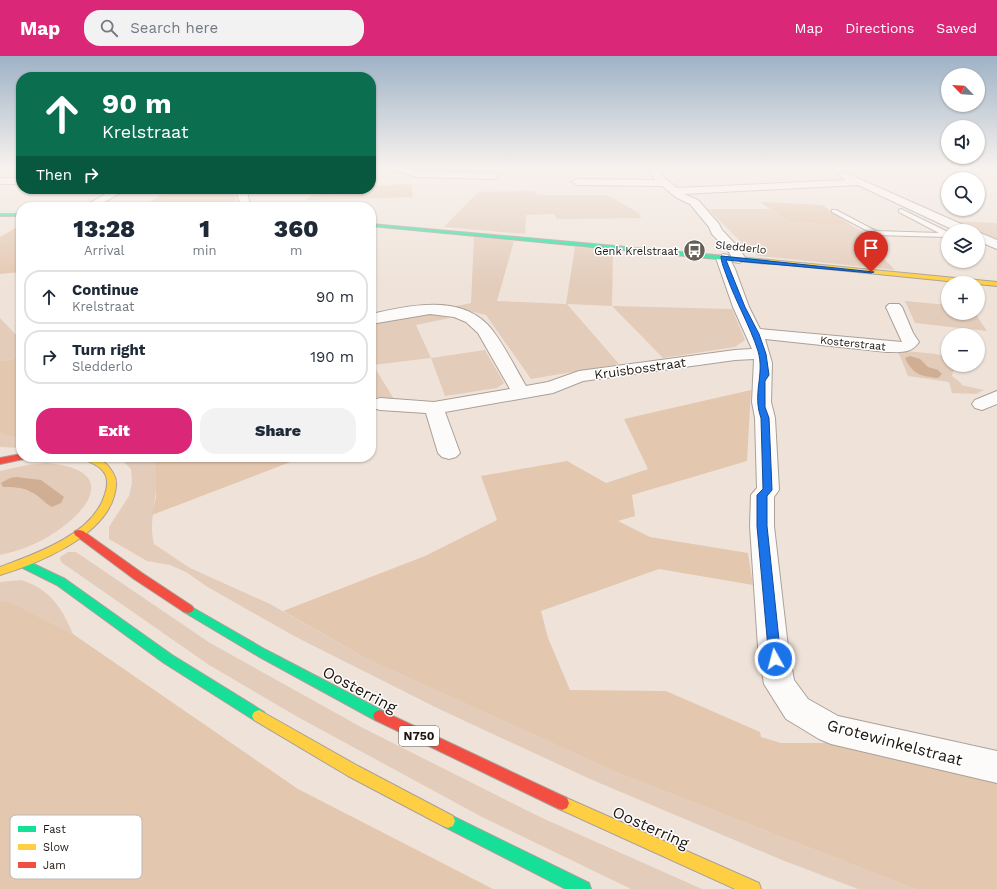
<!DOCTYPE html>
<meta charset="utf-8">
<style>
:root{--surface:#fff;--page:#f2f2f3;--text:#1f2937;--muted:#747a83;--line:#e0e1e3;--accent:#db2777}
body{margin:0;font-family:"Work Sans",sans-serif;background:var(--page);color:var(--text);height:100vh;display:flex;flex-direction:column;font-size:15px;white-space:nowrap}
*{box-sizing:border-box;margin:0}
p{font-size:13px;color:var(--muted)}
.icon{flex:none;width:22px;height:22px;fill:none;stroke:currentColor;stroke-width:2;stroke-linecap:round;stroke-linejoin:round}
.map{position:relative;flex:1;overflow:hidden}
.sheet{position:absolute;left:16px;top:146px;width:360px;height:260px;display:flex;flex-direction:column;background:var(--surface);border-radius:16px;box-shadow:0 1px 3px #0004}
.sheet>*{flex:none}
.hud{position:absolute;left:16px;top:16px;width:360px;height:122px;border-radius:16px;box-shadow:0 1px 3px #0004;background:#0b6e4f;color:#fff;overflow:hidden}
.needle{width:26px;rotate:295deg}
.controls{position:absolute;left:941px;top:12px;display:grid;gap:8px}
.controls a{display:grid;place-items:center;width:44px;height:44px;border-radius:50%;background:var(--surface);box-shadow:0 1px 3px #0004;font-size:20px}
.pin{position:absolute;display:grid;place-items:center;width:34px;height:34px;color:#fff;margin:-41px -17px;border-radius:50% 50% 50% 0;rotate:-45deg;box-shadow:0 0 4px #0007}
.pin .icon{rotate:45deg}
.me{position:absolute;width:44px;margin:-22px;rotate:353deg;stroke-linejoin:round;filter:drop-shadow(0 0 3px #0008)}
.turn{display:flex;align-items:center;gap:14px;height:84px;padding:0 20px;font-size:18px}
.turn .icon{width:52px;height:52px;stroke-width:2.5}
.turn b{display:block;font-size:28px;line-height:34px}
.then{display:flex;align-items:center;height:38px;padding:0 20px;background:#0003;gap:8px;font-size:15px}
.eta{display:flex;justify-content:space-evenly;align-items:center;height:68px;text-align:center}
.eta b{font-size:24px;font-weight:800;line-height:28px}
.button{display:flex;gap:8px;margin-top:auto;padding:8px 20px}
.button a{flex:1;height:46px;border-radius:16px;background:var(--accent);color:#fff;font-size:16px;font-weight:800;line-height:46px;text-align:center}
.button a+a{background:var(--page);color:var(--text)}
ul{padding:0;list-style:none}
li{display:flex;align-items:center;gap:12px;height:54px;margin:0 8px 6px;padding:0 12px;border:2px solid var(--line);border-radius:16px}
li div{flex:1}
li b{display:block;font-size:15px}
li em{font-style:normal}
header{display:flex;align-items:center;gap:24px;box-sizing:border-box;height:56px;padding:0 20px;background:var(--accent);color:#fff}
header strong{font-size:19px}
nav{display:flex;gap:22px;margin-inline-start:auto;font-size:14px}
.search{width:280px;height:36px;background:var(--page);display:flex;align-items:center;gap:10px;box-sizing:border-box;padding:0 14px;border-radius:16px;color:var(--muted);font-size:15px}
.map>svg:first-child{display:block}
.green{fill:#e3ccba}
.forest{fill:#e3c7af}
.water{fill:#d0ae93}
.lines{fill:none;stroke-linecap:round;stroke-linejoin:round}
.lane-casing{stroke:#aaa099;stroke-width:2}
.street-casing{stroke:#aaa099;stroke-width:2}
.fast-casing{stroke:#aaa099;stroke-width:2}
.slow-casing{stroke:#aaa099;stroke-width:2}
.jam-casing{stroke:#aaa099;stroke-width:2}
.lane{fill:#fdfbf9;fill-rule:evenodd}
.street{fill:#fdfbf9;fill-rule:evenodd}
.fast{fill:#16e098;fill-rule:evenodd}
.slow{fill:#ffcf43;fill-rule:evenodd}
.jam{fill:#f24e42;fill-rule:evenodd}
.route{fill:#1a73e8;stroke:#114b97}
.labels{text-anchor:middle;stroke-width:3;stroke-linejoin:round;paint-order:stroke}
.far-street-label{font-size:11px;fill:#1e1610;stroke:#fff}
.far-poi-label{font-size:11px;fill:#1e1610;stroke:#fff;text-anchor:end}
.shield{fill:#fff;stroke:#625c58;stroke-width:1}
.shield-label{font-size:12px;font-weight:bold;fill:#1e1610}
.street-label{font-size:13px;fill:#1e1610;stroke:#fff}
.near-street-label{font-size:16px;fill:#1e1610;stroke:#fff}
.key{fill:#fff;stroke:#bcb9b7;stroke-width:1}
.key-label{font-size:11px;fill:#1e1610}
</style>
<header>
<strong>Map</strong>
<div class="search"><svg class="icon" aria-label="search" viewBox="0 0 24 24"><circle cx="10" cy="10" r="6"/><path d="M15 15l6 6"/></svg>Search here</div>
<nav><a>Map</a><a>Directions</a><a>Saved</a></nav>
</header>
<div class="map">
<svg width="997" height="833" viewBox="0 0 997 833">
<rect width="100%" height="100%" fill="#efe3d9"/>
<!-- green -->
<path class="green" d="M533,135l6,4h68l32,18 2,5 -84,1 -3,-5 -28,1 -1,19 -81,-7 34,-35z
M708,153h61l19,13 64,4 15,8h11l11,17 -14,-1 20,20 -136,-14 -8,-4z
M954,165l43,2v17z
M474,181l40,4 -17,60 69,3 9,-57 38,3 -1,56 120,3 13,31 -10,7 -72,11 -51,-52 -45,-2 52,60 -88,15 -45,-64 -35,-8 20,-4z
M905,245l43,4v8h27l12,18 -72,-8z
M433,258l17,4 -34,7 15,33 54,-8 19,33 -7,5 -52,8 -14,-38 -58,7 21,34 -23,-2v-73z
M0,262l21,22v18l-21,3z
M887,293l49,5 11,3 1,8h7l-3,11 10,8 -1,1 23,5 -8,4 -24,-1 -3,-11 -41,-6 -9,-22 -11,-2z
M0,377l10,4 11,2v9l-21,-1z
M119,401h27l9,7c0,11 2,23 0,34 -2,17 -5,30 -1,46l36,24 80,36 99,56 249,113 297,116h-57l-76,-29 -192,-81 -153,-71 -143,-72 -88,-50 -20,-14 -16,-7 -23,-4 -38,-22v-12l20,-31 3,-13 -1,-14z
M46,407c64,5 53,39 11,68 -17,12 -37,20 -57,24v-84l27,-6z
M68,496h8l134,91 151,84 179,90 162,72h-71l-151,-73 -184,-100 -87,-51 -148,-103 -1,-5z
M21,524c29,9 41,28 52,54l-62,-32h-11v-20z"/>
<!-- forest -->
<path class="forest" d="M411,128l2,13 -107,3 15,-11h50v-3z
M228,133h6l3,18h-96l25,-15h58z
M760,146l62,3 30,21 -64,-4z
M21,169v47l-21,2v-37z
M21,302v81l-11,-2 -10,-4v-72z
M751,334l-4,71 -115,34 3,21 -17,5 32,16 98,16 5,32 -94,-16 -118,42 7,27 22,52 96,1 94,41 1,5 20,6h51l165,35v111h-82l-297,-116 -249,-113 -86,-49 142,-55 72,-36 -16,-44 86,-15 39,22 42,-14 -24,-50z
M146,401h155v1l-149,57 4,-18 -1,-33z
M0,546h11l62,32 225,155 195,100h-493z"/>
<!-- water -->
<path class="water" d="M910,300l10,3 8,8 10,3 4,4 -4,4c-17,-2 -25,-3 -33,-20z
M16,421l25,3 23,17 -3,6 -9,4c-8,-4 -13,-12 -21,-15 -8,-5 -19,-5 -28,-5l-2,-4 9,-5z"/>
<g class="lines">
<defs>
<path id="lane" d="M832,154h4l40,21 63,2 -40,-21v-2l2,-1 47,23v5l-73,-2 -43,-23z"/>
<path id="street" d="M371,112h32l15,3 75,2 5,3 -5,3 -75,-2 -30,-8 -17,3z
M648,112h8l5,7 16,13 169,-8 -7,-5 5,-3 126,56 2,3h-16l-98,-46 -174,9 14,6 21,24 3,6 16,17 8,12 -7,4 -5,-1 -5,-10 -17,-18 -3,-7 -19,-23 -13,-6 -15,-12 -85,-1 -5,-3 5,-3 78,1z
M0,122h21v6h-21z
M114,133h13l-31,18h-13z
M236,133h10l5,18h-10z
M978,176l19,8v9l-19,-8z
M723,198l5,1 7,14 14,38 11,22 142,13 -16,-35 3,-3h10l3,3 11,26 6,9c-8,12 -19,10 -32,10l-122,-13 7,24 -1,39 4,16 4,72 -5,7v29l14,121 6,33 14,19 30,17 159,35v32l-166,-39 -12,-5 -33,-20 -22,-35 -6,-37 -8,-121 1,-31 6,-7 -2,-70 -3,-16 2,-43 -19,1 -152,21 -30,12 -108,19 15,41 -4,4 -7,2 -7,-2 -4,-4 -12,-40 -46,-3 -7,-2 -2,-3 2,-5 7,-2 54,4 76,-13 -32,-56 -12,-11 -12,-5 -24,-3 -59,10v-10c37,-8 86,-20 116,10 13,13 29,45 39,62l22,-4 31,-11 156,-21 17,-1 -19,-42 -17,-49z
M997,335v13l-15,6 -7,-2 -3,-4 3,-4z"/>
<path id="fast" d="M0,158h21v2h-21z
M371,168l399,36 3,2 -3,2 -399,-38z
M23,503l42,20 107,76 92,57 2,4 -2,4 -5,2 -5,-2 -90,-57 -107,-78 -38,-19 -1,-3 1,-3z
M188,549l78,45 119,62 2,4 -2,4 -5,2 -5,-2 -117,-64 -74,-44 -2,-3 2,-3z
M448,758l141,69 2,6h-25l-123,-63 -2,-5 2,-5z"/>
<path id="slow" d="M770,204l227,22v4l-229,-23 -1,-1z
M83,401c13,0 23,3 30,16 5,8 3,15 1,23 -11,41 -77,68 -114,79v-8c35,-13 94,-33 105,-73 2,-6 3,-12 1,-18 -4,-11 -16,-12 -23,-19z
M259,654l99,56 95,50 2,5 -2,5 -5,2 -5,-2 -95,-50 -94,-56 -2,-4 2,-4z
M562,740l197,87 2,6h-26l-178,-81 -2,-5 2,-5z"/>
<path id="jam" d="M21,398v3h4l-1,2 -24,5v-6z
M79,474l4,1 59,42 50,33 2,3 -2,3 -4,1 -4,-1 -50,-33 -59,-44 -1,-2 1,-2z
M380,654l187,88 2,5 -2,5 -5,2 -5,-2 -182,-88 -2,-4 2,-4z"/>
</defs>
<!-- lane casing -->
<use href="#lane" class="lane-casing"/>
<!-- street casing -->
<use href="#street" class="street-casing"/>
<!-- fast casing -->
<use href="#fast" class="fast-casing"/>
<!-- slow casing -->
<use href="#slow" class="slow-casing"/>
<!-- jam casing -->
<use href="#jam" class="jam-casing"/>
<!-- lane -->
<use href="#lane" class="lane"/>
<!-- street -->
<use href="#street" class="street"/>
<!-- fast -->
<use href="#fast" class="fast"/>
<!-- slow -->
<use href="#slow" class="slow"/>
<!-- jam -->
<use href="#jam" class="jam"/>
</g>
<!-- sky -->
<linearGradient id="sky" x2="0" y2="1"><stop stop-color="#9eb2c6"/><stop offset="0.49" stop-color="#f8f2ee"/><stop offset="1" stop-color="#f8f2ee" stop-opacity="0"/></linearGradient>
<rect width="997" height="228" fill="url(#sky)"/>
<!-- route -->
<path class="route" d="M721,200l153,16 -3,1 -145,-13 19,47 14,27 7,20 3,21 -4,6v26l4,11 3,72 -5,6v30l14,133 -2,4 -4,1 -4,-1 -2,-4 -12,-133v-31l6,-6 -2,-71c-9,-25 4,-43 -3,-67 -8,-25 -22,-49 -31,-74 -2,-6 -6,-15 -6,-21z"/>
<!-- icons -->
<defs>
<symbol id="bus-disc" viewBox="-11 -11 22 22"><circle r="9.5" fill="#675e56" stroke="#fff"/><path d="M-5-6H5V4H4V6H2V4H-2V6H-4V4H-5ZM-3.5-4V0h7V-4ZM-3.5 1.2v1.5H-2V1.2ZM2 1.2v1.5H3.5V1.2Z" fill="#fff"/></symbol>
</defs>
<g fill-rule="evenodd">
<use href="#bus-disc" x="682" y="182" width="25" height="25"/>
</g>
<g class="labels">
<!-- far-street labels -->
<g class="far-street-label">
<text transform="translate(741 191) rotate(6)" y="4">Sledderlo</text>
<text transform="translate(853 287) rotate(6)" y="4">Kosterstraat</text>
</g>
<!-- far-poi labels -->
<g class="far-poi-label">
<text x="678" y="199">Genk Krelstraat</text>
</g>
<!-- shield labels -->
<rect class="shield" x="399" y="670" width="40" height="20" rx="3"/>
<g class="shield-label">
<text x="419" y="684">N750</text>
</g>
<!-- street labels -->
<g class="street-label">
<text transform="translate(640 312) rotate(-8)" y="5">Kruisbosstraat</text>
</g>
<!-- near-street labels -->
<g class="near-street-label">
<text transform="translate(360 633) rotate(28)" y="6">Oosterring</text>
<text transform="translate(895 686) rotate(15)" y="6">Grotewinkelstraat</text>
<text transform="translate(651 771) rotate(24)" y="6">Oosterring</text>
</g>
</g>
<!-- legend -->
<rect x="10" y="759" width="132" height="64" rx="6" class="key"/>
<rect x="18" y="770" width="18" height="6" fill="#16e098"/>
<rect x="18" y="788" width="18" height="6" fill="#ffcf43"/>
<rect x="18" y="806" width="18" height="6" fill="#f24e42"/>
<g class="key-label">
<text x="43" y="777">Fast</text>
<text x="43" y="795">Slow</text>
<text x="43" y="813">Jam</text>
</g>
</svg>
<div class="controls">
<a><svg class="needle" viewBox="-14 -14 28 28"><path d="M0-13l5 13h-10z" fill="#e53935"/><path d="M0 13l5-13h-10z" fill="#747a83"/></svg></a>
<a><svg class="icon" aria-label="sound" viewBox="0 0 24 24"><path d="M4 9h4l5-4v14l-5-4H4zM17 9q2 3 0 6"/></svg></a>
<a><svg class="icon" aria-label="search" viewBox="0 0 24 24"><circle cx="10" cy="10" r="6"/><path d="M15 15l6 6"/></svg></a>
<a><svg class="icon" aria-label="layers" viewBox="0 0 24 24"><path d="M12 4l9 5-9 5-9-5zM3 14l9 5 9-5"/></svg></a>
<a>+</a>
<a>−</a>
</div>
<div class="pin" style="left:871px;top:216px;background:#d93025"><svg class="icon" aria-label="arrive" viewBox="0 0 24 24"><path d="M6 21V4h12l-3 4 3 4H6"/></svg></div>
<svg class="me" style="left:775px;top:603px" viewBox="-20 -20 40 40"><circle r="17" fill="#1a73e8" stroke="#fff" stroke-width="3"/><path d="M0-11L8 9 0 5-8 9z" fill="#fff"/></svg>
<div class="hud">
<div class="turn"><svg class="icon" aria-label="ahead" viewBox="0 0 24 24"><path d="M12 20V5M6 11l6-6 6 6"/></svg><div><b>90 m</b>Krelstraat</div></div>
<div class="then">Then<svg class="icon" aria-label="right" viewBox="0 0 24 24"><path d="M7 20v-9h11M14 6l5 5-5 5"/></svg></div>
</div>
<section class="sheet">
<div class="eta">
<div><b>13:28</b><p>Arrival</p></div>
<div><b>1</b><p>min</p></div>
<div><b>360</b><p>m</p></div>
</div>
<ul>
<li><svg class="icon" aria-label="ahead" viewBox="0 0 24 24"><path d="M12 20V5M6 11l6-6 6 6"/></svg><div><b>Continue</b><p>Krelstraat</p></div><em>90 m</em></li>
<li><svg class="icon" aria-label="right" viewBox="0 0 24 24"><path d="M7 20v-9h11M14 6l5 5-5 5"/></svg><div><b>Turn right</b><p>Sledderlo</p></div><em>190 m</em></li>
</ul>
<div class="button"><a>Exit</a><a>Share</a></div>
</section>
</div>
